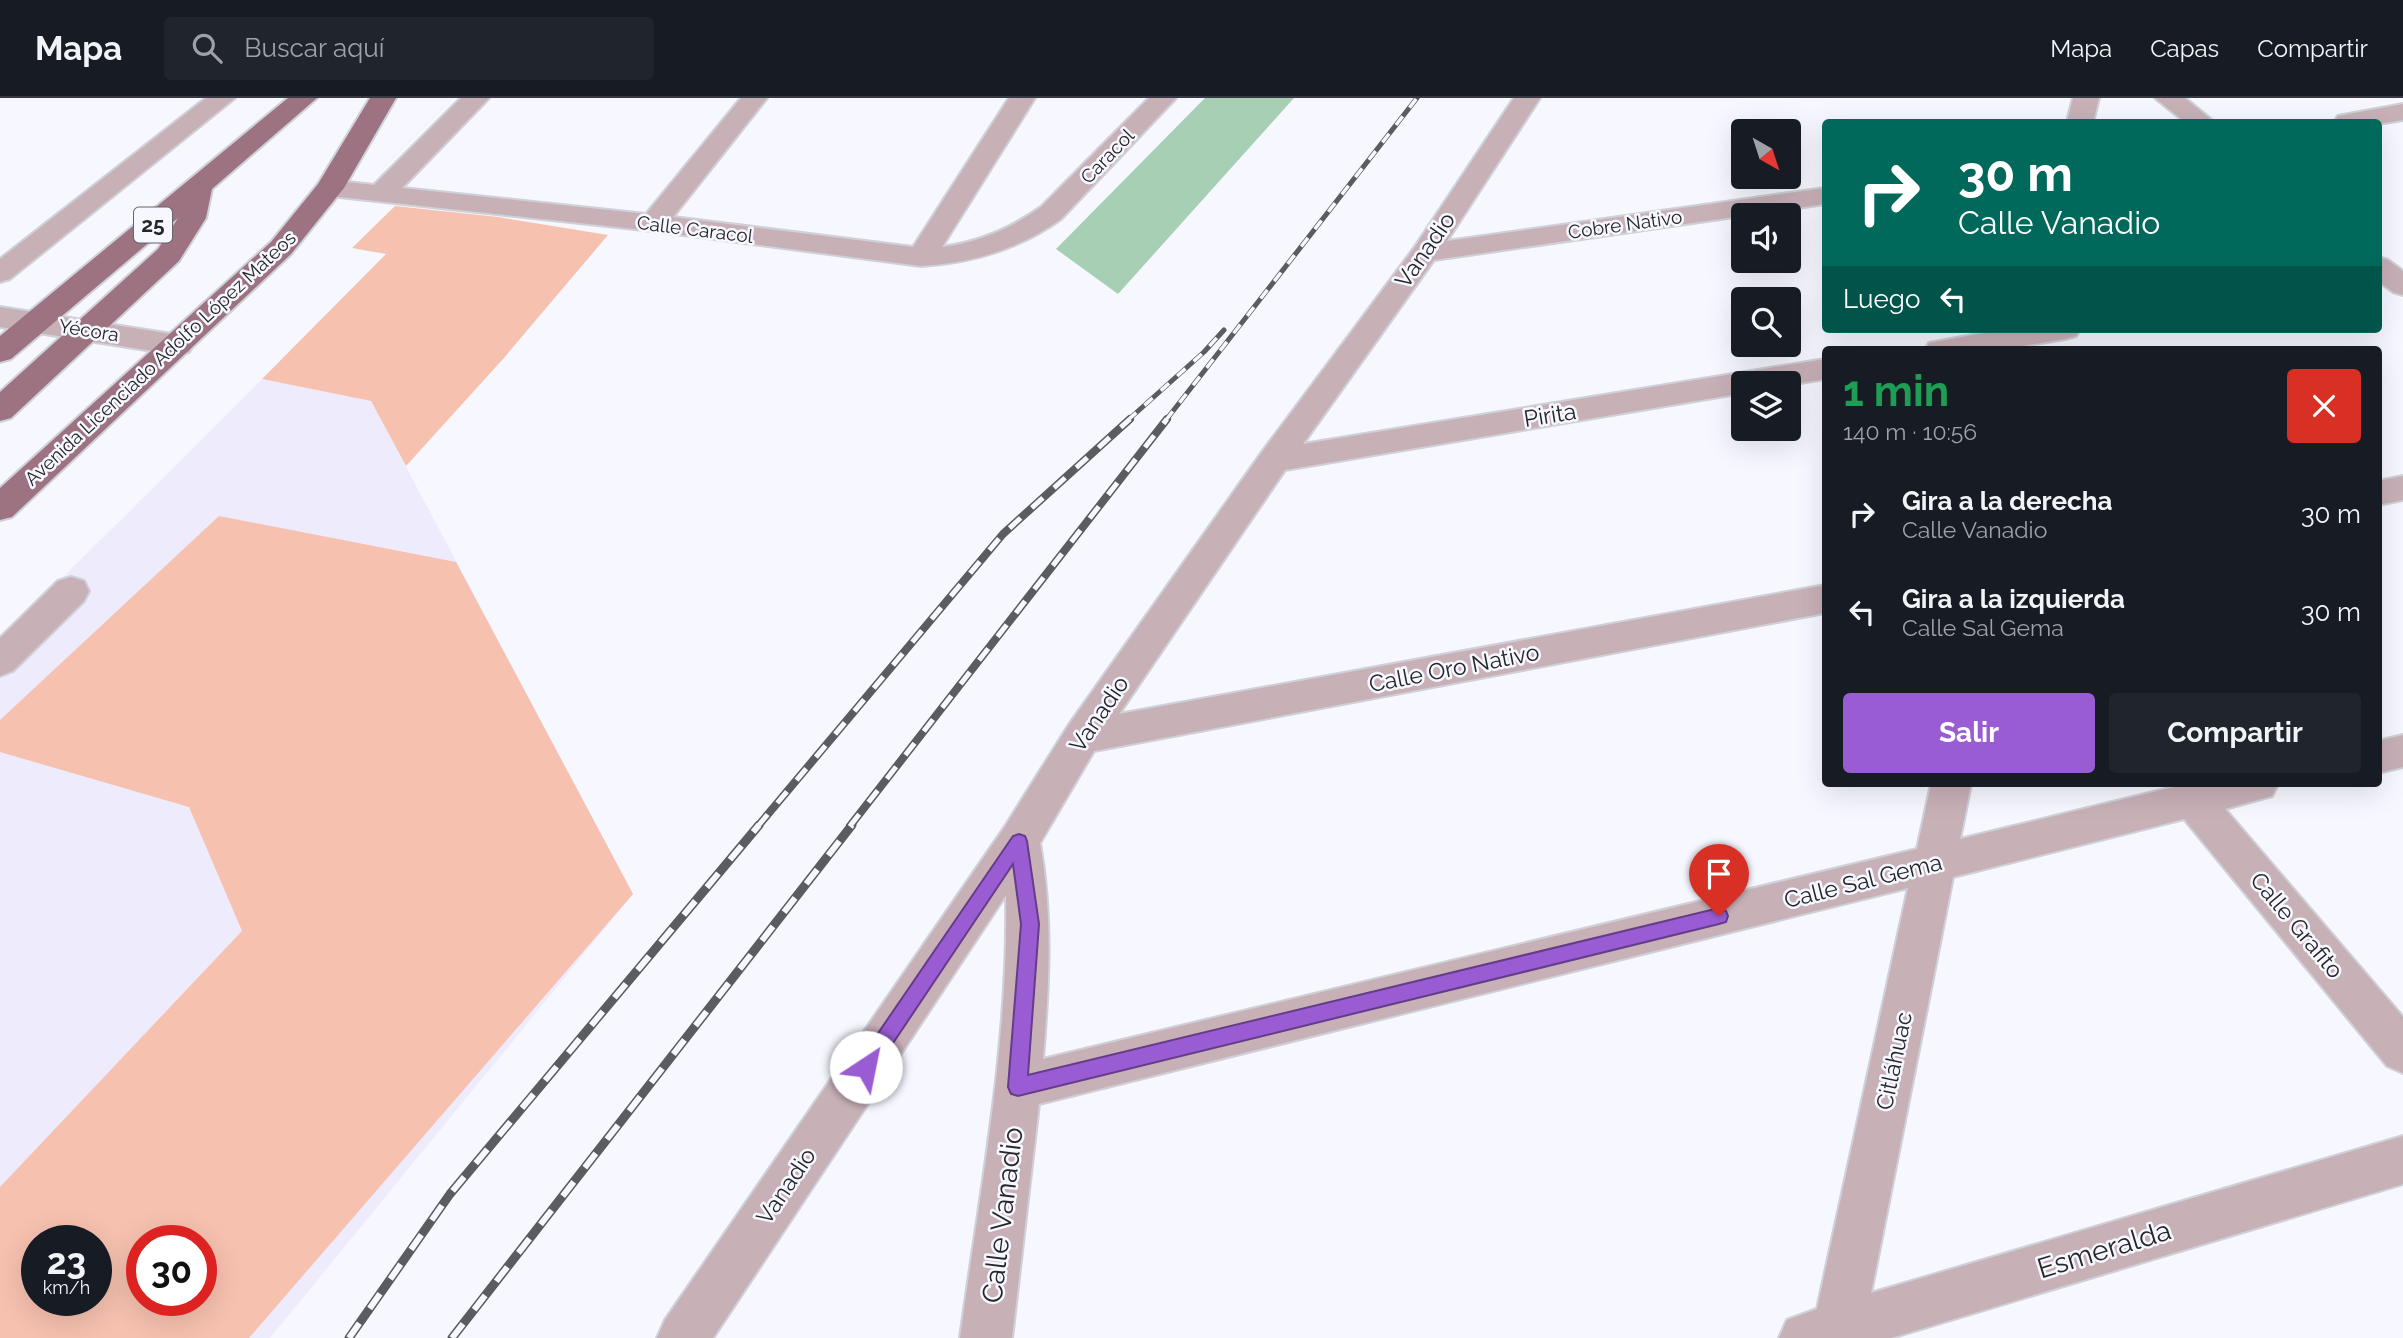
<!DOCTYPE html>
<html lang="es">
<meta charset="utf-8">
<style>
:root{--surface:#171b24;--page:#20242c;--text:#f1f3f6;--muted:#9ea1a6;--line:#363941;--accent:#9a5cd3}
body{margin:0;font-family:Raleway,sans-serif;background:var(--page);color:var(--text);height:100vh;display:flex;flex-direction:column;font-size:26px;white-space:nowrap}
*{box-sizing:border-box;margin:0}
p{font-size:23px;color:var(--muted)}
.icon{flex:none;width:38px;height:38px;fill:none;stroke:currentColor;stroke-width:2;stroke-linecap:round;stroke-linejoin:round}
.map{position:relative;flex:1;overflow:hidden}
.details{position:absolute;left:1822px;top:248px;width:560px;height:441px;display:flex;flex-direction:column;background:var(--surface);border-radius:7px;box-shadow:0 7px 28px #0002}
.details>*{flex:none}
.guide{position:absolute;left:1822px;top:21px;width:560px;height:214px;border-radius:7px;box-shadow:0 7px 28px #0002;background:#00695c;color:#fff;overflow:hidden}
.needle{width:46px;rotate:141deg}
.controls{position:absolute;left:1731px;top:21px;display:grid;gap:14px}
.controls a{display:grid;place-items:center;width:70px;height:70px;border-radius:7px;background:var(--surface);box-shadow:0 7px 28px #0002;font-size:35px}
.speed{position:absolute;left:21px;top:1127px;display:flex;gap:14px;font-size:35px;font-weight:700;text-align:center}
.speed>*{display:grid;place-content:center;width:91px;height:91px;border-radius:50%;background:var(--surface);box-shadow:0 7px 28px #0002;line-height:1}
.speed small{font-size:18px;font-weight:400}
.speed .limit{border:10px solid #d22;background:#fff;color:#111}
.pin{position:absolute;display:grid;place-items:center;width:60px;height:60px;color:#fff;margin:-72px -30px;border-radius:50% 50% 50% 0;rotate:-45deg;box-shadow:0 0 7px #0007}
.pin .icon{rotate:45deg}
.me{position:absolute;width:77px;margin:-38px;rotate:34deg;stroke-linejoin:round;filter:drop-shadow(0 0 5px #0008)}
.turn{display:flex;align-items:center;gap:24px;height:147px;padding:0 21px;font-size:32px}
.turn .icon{width:91px;height:91px;stroke-width:2.5}
.turn b{display:block;font-size:49px;line-height:60px}
.then{display:flex;align-items:center;height:66px;padding:0 21px;background:#0003;gap:14px;font-size:26px}
.round{display:grid;place-items:center;flex:none;width:74px;height:74px;border-radius:7px;background:var(--page)}
.head{display:flex;align-items:center;justify-content:space-between;height:119px;padding:0 21px}
h1{font-size:42px;font-weight:700;line-height:52px;color:#1e9e55}
.button{display:flex;gap:14px;margin-top:auto;padding:14px 21px}
.button a{flex:1;height:80px;border-radius:7px;background:var(--accent);color:#fff;font-size:28px;font-weight:700;line-height:80px;text-align:center}
.button a+a{background:var(--page);color:var(--text)}
ul{padding:0;list-style:none}
li{display:flex;align-items:center;gap:21px;height:98px;padding:0 21px}
li div{flex:1}
li b{display:block;font-size:26px}
li em{font-style:normal}
header{display:flex;align-items:center;gap:42px;box-sizing:border-box;height:98px;padding:0 35px;background:var(--surface);border-bottom:2px solid var(--line)}
header strong{font-size:33px}
nav{display:flex;gap:38px;margin-inline-start:auto;font-size:24px}
.search{width:490px;height:63px;background:var(--page);display:flex;align-items:center;gap:18px;box-sizing:border-box;padding:0 24px;border-radius:7px;color:var(--muted);font-size:26px}
.map>svg:first-child{display:block}
.industrial{fill:#eeebfd;fill-rule:evenodd}
.green{fill:#a7cfb3}
.building{fill:#f6c1af;fill-rule:evenodd}
.lines{fill:none;stroke-linecap:round;stroke-linejoin:round}
.minor-casing{stroke:#d0d1d8;stroke-width:4}
.major-casing{stroke:#d0d1d8;stroke-width:4}
.minor{fill:#c8b0b7;fill-rule:evenodd}
.major{fill:#9d7381;fill-rule:evenodd}
.rail-far2-casing{stroke:#5b5c60;stroke-width:5}
.rail-far1-casing{stroke:#5b5c60;stroke-width:8}
.rail-casing{stroke:#5b5c60;stroke-width:9}
.rail-far2{stroke:#f6f7ff;stroke-width:3.5;stroke-dasharray:11;stroke-linecap:butt}
.rail-far1{stroke:#f6f7ff;stroke-width:5;stroke-dasharray:15;stroke-linecap:butt}
.rail{stroke:#f6f7ff;stroke-width:6;stroke-dasharray:18;stroke-linecap:butt}
.route{fill:#9a5cd3;stroke:#643c89;stroke-width:2}
.labels{text-anchor:middle;stroke-width:5;stroke-linejoin:round;paint-order:stroke}
.far-street-label{font-size:19px;fill:#252629;stroke:#f6f7ff}
.shield{fill:#f6f7ff;stroke:#646569;stroke-width:2}
.shield-label{font-size:21px;font-weight:bold;fill:#252629}
.street-label{font-size:23px;fill:#252629;stroke:#f6f7ff}
.near-street-label{font-size:28px;fill:#252629;stroke:#f6f7ff}
</style>
<header>
<strong>Mapa</strong>
<div class="search"><svg class="icon" aria-label="search" viewBox="0 0 24 24"><circle cx="10" cy="10" r="6"/><path d="M15 15l6 6"/></svg>Buscar aquí</div>
<nav><a>Mapa</a><a>Capas</a><a>Compartir</a></nav>
</header>
<div class="map">
<svg width="2403" height="1240" viewBox="0 0 2403 1240">
<rect width="100%" height="100%" fill="#f6f7ff"/>
<!-- industrial -->
<path class="industrial" d="M262,281l109,22 262,493 -363,444h-270v-698zM37,1143h59v59h-59zM142,1143h59v59h-59z"/>
<!-- green -->
<path class="green" d="M1205,0h89l-176,196 -62,-45z"/>
<!-- building -->
<path class="building" d="M395,108l103,11 110,18 -105,124 -97,107 -35,-65 -109,-22 124,-125 -34,-6z
M219,418l237,46 177,332 -384,444h-249v-151l242,-256 -53,-124 -189,-55v-32zM37,1143h59v59h-59zM142,1143h59v59h-59z"/>
<g class="lines">
<defs>
<path id="minor" d="M206,0h29l-225,181 -10,3v-23z
M461,0h28l-87,90 244,26 95,-116h26l-94,119 240,30 96,-149h26l-93,149c37,-5 68,-18 99,-40l108,-109h27l-115,121c-42,30 -88,44 -140,47l-268,-35 -323,-35 -10,-2 -4,-6 4,-6 10,-2 44,5z
M1514,0h26l-93,143 378,-53v16l-391,56 -131,184 522,-85v20l-37,6v-2h-45v10l-458,77 -166,244 706,-129v28l-731,138 -54,92c13,74 9,141 3,216l874,-210 14,-65h40l-11,55 226,-55h92l-6,12 -47,13 178,208v56l-16,-7 -203,-247 -231,58 -82,416 532,-157v48l-512,154h-112l8,-18 30,-11 91,-421 -869,216 -27,234h-52c20,-147 49,-295 46,-443l-293,443h-56l8,-18 339,-492 64,-102 194,-274 152,-204z
M2073,0h26l-6,24h-26z
M2155,0h30l29,24h-29z
M2403,6v16l-25,4 -44,-2 4,-6z
M2378,159l10,3 15,11v24l-10,-3 -15,-11z
M0,209l178,28 11,3 4,7 -4,7 -11,3 -178,-28z
M2006,231h74l-4,7 -11,3 -66,11h-74l4,-7z
M2403,378v24l-25,5v-24z
M71,479l13,4 5,10 -5,10 -71,70 -13,5v-38l58,-57z
M2403,637v32l-25,6v-32z"/>
<path id="major" d="M288,0h29l-105,91 -6,29 -27,43 -168,157 -11,3v-29l158,-143 20,-31 -167,141 -11,3v-26z
M370,0h26l-52,90 -53,66 -279,263 -12,3v-32l271,-246 47,-58z"/>
</defs>
<!-- minor casing -->
<use href="#minor" class="minor-casing"/>
<!-- major casing -->
<use href="#major" class="major-casing"/>
<!-- minor -->
<use href="#minor" class="minor"/>
<!-- major -->
<use href="#major" class="major"/>
<defs>
<path id="rail-far2" d="M1128,322l76,-68 20,-22
M1166,322l251,-322"/>
<path id="rail-far1" d="M758,728l245,-292 127,-115
M850,728l317,-407"/>
<path id="rail" d="M349,1240l101,-144 309,-369
M452,1240l400,-513"/>
</defs>
<!-- rail-far2 casing -->
<use href="#rail-far2" class="rail-far2-casing"/>
<!-- rail-far1 casing -->
<use href="#rail-far1" class="rail-far1-casing"/>
<!-- rail casing -->
<use href="#rail" class="rail-casing"/>
<!-- rail-far2 -->
<use href="#rail-far2" class="rail-far2"/>
<!-- rail-far1 -->
<use href="#rail-far1" class="rail-far1"/>
<!-- rail -->
<use href="#rail" class="rail"/>
</g>
<!-- route -->
<path class="route" d="M1019,736l6,2 2,5 12,83 -11,151 691,-167 7,3 2,5 -2,6 -7,2 -701,172 -7,-2 -3,-7 13,-163 -8,-60 -140,209 -7,3 -7,-3 -2,-6 2,-6 154,-225z"/>
<g class="labels">
<!-- far-street labels -->
<g class="far-street-label">
<text transform="translate(1107 58) rotate(-46)" y="7">Caracol</text>
<text transform="translate(1625 126) rotate(-8)" y="7">Cobre Nativo</text>
<text transform="translate(695 131) rotate(7)" y="7">Calle Caracol</text>
<text transform="translate(89 232) rotate(9)" y="7">Yécora</text>
<text transform="translate(160 260) rotate(-43)" y="7">Avenida Licenciado Adolfo López Mateos</text>
</g>
<!-- shield labels -->
<rect class="shield" x="134" y="109.5" width="38" height="35" rx="5"/>
<g class="shield-label">
<text x="153" y="134">25</text>
</g>
<!-- street labels -->
<g class="street-label">
<text transform="translate(1425 152) rotate(-55)" y="8">Vanadio</text>
<text transform="translate(1550 317) rotate(-9)" y="8">Pirita</text>
<text transform="translate(1454 570) rotate(-11)" y="8">Calle Oro Nativo</text>
<text transform="translate(1099 616) rotate(-56)" y="8">Vanadio</text>
<text transform="translate(1863 783) rotate(-14)" y="8">Calle Sal Gema</text>
<text transform="translate(2297 827) rotate(50)" y="8">Calle Grafito</text>
<text transform="translate(1894 963) rotate(-78)" y="8">Citláhuac</text>
<text transform="translate(786 1088) rotate(-56)" y="8">Vanadio</text>
</g>
<!-- near-street labels -->
<g class="near-street-label">
<text transform="translate(1002 1117) rotate(-83)" y="10">Calle Vanadio</text>
<text transform="translate(2104 1151) rotate(-17)" y="10">Esmeralda</text>
</g>
</g>
</svg>
<div class="controls">
<a><svg class="needle" viewBox="-14 -14 28 28"><path d="M0-13l5 13h-10z" fill="#e53935"/><path d="M0 13l5-13h-10z" fill="#9ea1a6"/></svg></a>
<a><svg class="icon" aria-label="sound" viewBox="0 0 24 24"><path d="M4 9h4l5-4v14l-5-4H4zM17 9q2 3 0 6"/></svg></a>
<a><svg class="icon" aria-label="search" viewBox="0 0 24 24"><circle cx="10" cy="10" r="6"/><path d="M15 15l6 6"/></svg></a>
<a><svg class="icon" aria-label="layers" viewBox="0 0 24 24"><path d="M12 4l9 5-9 5-9-5zM3 14l9 5 9-5"/></svg></a>
</div>
<div class="speed"><div>23<small>km/h</small></div><div class="limit">30</div></div>
<div class="pin" style="left:1719px;top:818px;background:#d93025"><svg class="icon" aria-label="arrive" viewBox="0 0 24 24"><path d="M6 21V4h12l-3 4 3 4H6"/></svg></div>
<svg class="me" style="left:866px;top:969px" viewBox="-20 -20 40 40"><circle r="19" fill="#fff"/><path d="M0-13L10 11 0 6-10 11z" fill="#9a5cd3"/></svg>
<div class="guide">
<div class="turn"><svg class="icon" aria-label="right" viewBox="0 0 24 24"><path d="M7 20v-9h11M14 6l5 5-5 5"/></svg><div><b>30 m</b>Calle Vanadio</div></div>
<div class="then">Luego<svg class="icon" aria-label="left" viewBox="0 0 24 24"><path d="M17 20v-9H6M10 6l-5 5 5 5"/></svg></div>
</div>
<section class="details">
<div class="head"><div><h1>1 min</h1><p>140 m · 10:56</p></div><a class="round" style="background:#d93025;color:#fff"><svg class="icon" aria-label="close" viewBox="0 0 24 24"><path d="M6 6l12 12M18 6L6 18"/></svg></a></div>
<ul>
<li><svg class="icon" aria-label="right" viewBox="0 0 24 24"><path d="M7 20v-9h11M14 6l5 5-5 5"/></svg><div><b>Gira a la derecha</b><p>Calle Vanadio</p></div><em>30 m</em></li>
<li><svg class="icon" aria-label="left" viewBox="0 0 24 24"><path d="M17 20v-9H6M10 6l-5 5 5 5"/></svg><div><b>Gira a la izquierda</b><p>Calle Sal Gema</p></div><em>30 m</em></li>
</ul>
<div class="button"><a>Salir</a><a>Compartir</a></div>
</section>
</div>
